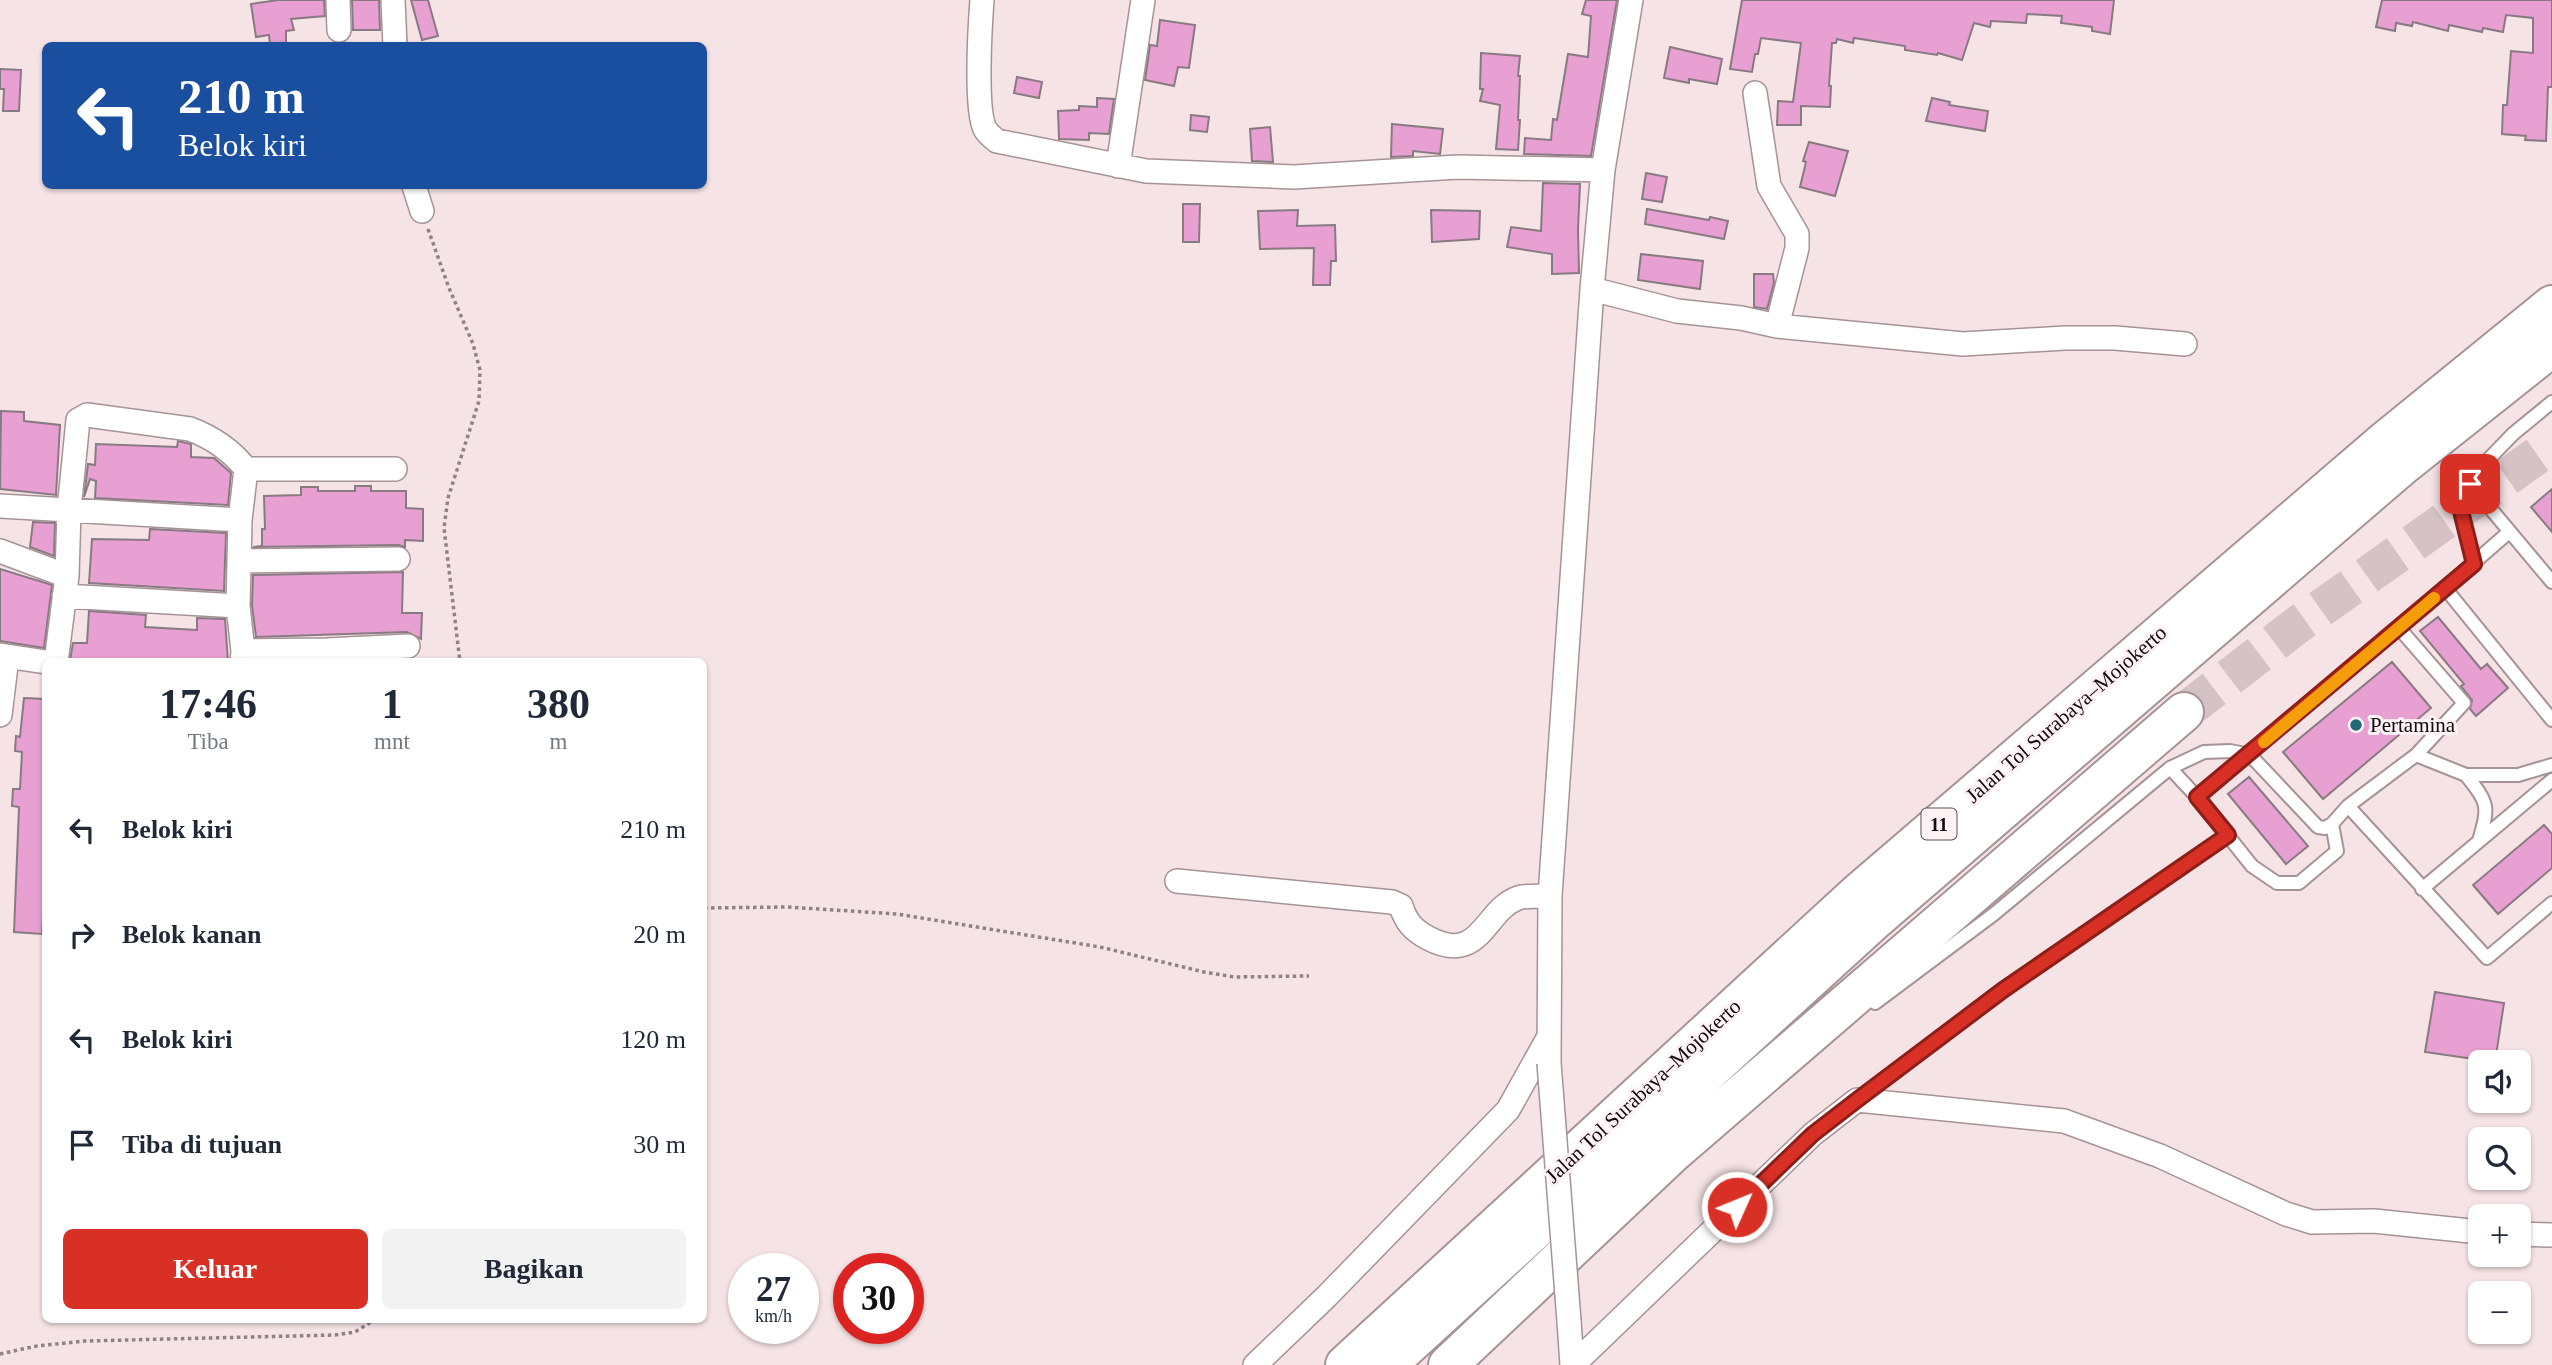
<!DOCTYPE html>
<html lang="id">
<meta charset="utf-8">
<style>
:root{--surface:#fff;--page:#f2f2f3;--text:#1f2937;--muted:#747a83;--accent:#d93025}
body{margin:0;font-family:Georgia,serif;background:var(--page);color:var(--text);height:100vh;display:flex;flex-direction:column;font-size:26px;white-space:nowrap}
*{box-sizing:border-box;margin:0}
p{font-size:23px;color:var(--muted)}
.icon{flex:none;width:38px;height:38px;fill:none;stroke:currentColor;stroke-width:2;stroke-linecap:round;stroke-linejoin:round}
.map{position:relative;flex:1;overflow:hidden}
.panel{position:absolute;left:42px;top:658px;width:665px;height:665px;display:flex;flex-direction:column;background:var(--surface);border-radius:10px;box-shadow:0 2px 5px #0004}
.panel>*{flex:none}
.guide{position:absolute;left:42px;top:42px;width:665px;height:147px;border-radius:10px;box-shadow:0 2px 5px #0004;background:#1a4fa0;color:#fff;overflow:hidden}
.tools{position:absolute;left:2468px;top:1050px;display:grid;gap:14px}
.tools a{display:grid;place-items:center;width:63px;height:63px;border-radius:10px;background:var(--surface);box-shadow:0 2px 5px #0004;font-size:35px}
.speed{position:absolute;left:728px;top:1253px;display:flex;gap:14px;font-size:35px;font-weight:700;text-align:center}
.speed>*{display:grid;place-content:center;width:91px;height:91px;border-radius:50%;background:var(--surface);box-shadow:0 2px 5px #0004;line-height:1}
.speed small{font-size:18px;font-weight:400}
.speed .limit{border:10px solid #d22;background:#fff;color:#111}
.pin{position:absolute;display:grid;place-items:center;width:60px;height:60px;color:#fff;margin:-30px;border-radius:14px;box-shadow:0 4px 10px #0006}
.me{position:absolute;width:77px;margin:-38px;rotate:46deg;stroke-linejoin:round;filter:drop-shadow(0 0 5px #0008)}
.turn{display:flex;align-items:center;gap:24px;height:147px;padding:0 21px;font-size:32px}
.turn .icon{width:91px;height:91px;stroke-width:2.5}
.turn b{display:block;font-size:49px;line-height:60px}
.eta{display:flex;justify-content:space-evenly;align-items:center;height:119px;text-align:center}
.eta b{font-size:42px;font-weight:700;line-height:49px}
.button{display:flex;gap:14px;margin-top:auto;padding:14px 21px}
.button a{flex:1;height:80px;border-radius:10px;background:var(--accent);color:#fff;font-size:28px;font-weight:700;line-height:80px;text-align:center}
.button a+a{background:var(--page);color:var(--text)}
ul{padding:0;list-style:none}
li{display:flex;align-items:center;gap:21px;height:105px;padding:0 21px}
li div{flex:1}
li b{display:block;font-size:26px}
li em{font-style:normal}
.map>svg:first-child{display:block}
.building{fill:#e89fd1;stroke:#887a83;stroke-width:2}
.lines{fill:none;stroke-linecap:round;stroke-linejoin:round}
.highway-tunnel{stroke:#d4c2c4;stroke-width:38;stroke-dasharray:38 19;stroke-linecap:butt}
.lane-casing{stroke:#a59395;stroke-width:16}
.street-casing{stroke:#a59395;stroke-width:26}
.highway-casing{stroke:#a59395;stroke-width:42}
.path{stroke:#8f8283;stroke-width:3.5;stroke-dasharray:3.5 3.5;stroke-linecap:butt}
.lane{stroke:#fff;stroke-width:12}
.street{stroke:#fff;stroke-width:23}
.highway{stroke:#fff;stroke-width:38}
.street-bridge-casing{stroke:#a59395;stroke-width:26;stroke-linecap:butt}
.street-bridge{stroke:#fff;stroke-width:23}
.route-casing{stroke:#8d1f18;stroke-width:18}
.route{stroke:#d93025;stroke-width:12}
.slow{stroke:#f59e0b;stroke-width:12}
.poi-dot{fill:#236978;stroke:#fef2f4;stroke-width:2.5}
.labels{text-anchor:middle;stroke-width:6;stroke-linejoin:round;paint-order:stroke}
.shield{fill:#fef2f4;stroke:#575051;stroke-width:2}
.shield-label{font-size:19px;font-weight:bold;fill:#100a0b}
.street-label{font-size:21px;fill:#100a0b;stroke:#fef2f4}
.poi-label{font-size:21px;fill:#100a0b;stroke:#fef2f4;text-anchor:start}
</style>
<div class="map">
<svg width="2552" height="1365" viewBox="0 0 2552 1365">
<rect width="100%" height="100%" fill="#f6e3e5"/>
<!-- building -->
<path class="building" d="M278,0h46l1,16 -34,3 3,11 -8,1v15h-16l-1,-11 -13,2 -5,-33z
M352,0h27l1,30h-27z
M411,0h17l10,36 -16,4z
M1586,0h31l-26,156 -67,-2 1,-16 26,2 2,-21 4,1 11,-66 20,3 3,-41 -9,-2z
M1742,0h372l-4,34 -18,-3v-4l-31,-4 1,-7 -35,-2 -1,9 -35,-2 -1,6 -16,-4 -12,37 -24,-7 -1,2 -32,-5v-4l-51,-8 -1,5 -16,-4 -1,4h-4l-3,43h2l-1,21 -29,-1v19h-24l1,-24 15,1 8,-59 -40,-5 -3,16h-3l-3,18 -22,-3z
M2382,0h170v87h-4l-2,54 -21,-1 1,-4 -24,-2 1,-29h4l4,-54 22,2v-35l-27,-3 -3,17 -20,-4 -1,4 -33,-7 -1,6 -35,-9 -1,4 -16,-3 -1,8 -19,-4z
M1160,20l35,5 -6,43 -11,-1 -4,19 -29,-6 5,-35 7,1z
M1670,47l52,12 -5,25 -28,-5v4l-25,-5z
M1481,53l39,3 -2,20h2l-2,44h2l-2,30 -22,-1 4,-44 -20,-4 3,-12h-3z
M0,69l21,1 -2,41h-16l1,-22h-4z
M1017,77l25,5 -3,16 -25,-5z
M1097,98l17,1 -5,35 -20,-1v7l-30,-1 -1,-28 21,-1v-4l18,1z
M1932,98l18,4 -1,3 39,6 -3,20 -59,-10z
M1191,115l18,2 -2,15 -17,-2z
M1392,124l51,5 -3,25 -27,-3v5l-22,1z
M1270,127l3,35 -21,-1 -2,-32z
M1809,142l39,9 -13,45 -35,-9 6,-25 -3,-1z
M1646,173l21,4 -5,25 -20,-3z
M1543,183l37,1 -2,45 1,44 -27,1v-20l-45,-7 4,-20 30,4z
M1183,204h17l-1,38h-16z
M1647,209l62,11 1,-3 18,4 -4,18 -79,-15z
M1298,210l-1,16 38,-1 1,36h-5l-1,24h-17l1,-37 -54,1 -2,-38z
M1431,210l49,1 -1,28 -47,3z
M1641,254l62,7 -3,28 -62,-9z
M1754,274h19l1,9 -7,26 -13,-2z
M1,411l23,1v9l36,4 -4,70 -56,-6z
M178,441l13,3v13l23,1 17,15 -3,32 -133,-7 1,-17 -6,-2 -6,18 4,-33 7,1 1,-21 81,3z
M355,486h16v5h35v17l17,1v32l-18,-1v7l-7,-2 -145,2 9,-1v-17h3l-1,-33 37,-1v-8h17v4h37z
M2552,489v43l-21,-25z
M33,522l22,1 -1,33 -24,-9z
M150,529l76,4 -2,58 -135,-8 3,-44 57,1z
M0,569l52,16 -8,63 -44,-7z
M403,572l-1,41h20l-1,26 -14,-7 -151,5 -4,-32 1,-30z
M89,611l57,4 -1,12 52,3v-12l28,1 3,43h-154l-4,-2 3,-17h14z
M2438,617l43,52 6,-5 21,24 -32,28 -6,-7 2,-9 -11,-14 3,-2 -44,-53z
M2392,662l39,46 -108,91 -40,-47z
M24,698l22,1v162l-4,73 -28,-2 5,-125 -7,-1 1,-17h7l2,-37 -7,-1 1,-15 4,1z
M2249,777l59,69 -22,18 -58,-70z
M2544,825l8,9v34l-54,46 -25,-29z
M2435,992l69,11 -9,59 -70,-10z"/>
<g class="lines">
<!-- highway-tunnel -->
<path class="highway-tunnel" d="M2184,712l116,-89 252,-178"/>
<defs>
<path id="lane" d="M2482,466l8,42 62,74
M2474,564l-16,-61 24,-37 31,-32 39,-32
M2445,588l107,132
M2399,628l65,75 -48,52
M2170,768l27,29 55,69 25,17h22l38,-32 -5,-27
M2466,775c23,29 23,31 13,66
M2197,797l202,-169 110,-96
M2348,806l139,152 65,-55
M2422,889l130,-109
M1875,1003l119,-89 176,-146 34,-16 26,-1 20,4 68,72 7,1 7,-4 16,-18 68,-51 50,20h52l34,-10
M1858,1100l145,-110 225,-155"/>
<path id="street" d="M338,0l1,30
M393,0l2,46
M982,0c-2,26 -7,109 3,129 3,5 7,8 12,12l149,30 148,6 164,-10 145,3
M1755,93l14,93 28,48v14l-20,78
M1118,166l25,-166
M414,186l8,25
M1592,289l85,22 64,7 36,8 186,18 102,-6h50l70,6
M0,506l240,14
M0,551l67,25
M240,561l158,-2
M64,596l174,10
M243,651l84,-1 81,-4
M0,655l46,7
M56,662l11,-86 2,-66 9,-90 9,-5 103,14c21,8 42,22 56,40
M242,662l1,-11 -5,-45 2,-86 6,-51h149
M0,715l7,-58
M1177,881l215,21 9,4c5,16 12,24 27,32 53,28 56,-28 90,-40 9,-3 22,-1 32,-2
M1549,1063l1,-167 42,-607 11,-119 28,-170
M2518,1234l34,1
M1569,1321l3,44
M1255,1365l71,-68 182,-187 39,-70
M1573,1365l240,-231 44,-34 207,21 96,35 126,58 26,8 62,-1 106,11"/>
<path id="highway" d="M1345,1365l512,-471 529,-454 166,-135
M1387,1365l489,-446 526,-453 150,-119
M1448,1365l226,-213 510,-440"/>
</defs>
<!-- lane casing -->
<use href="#lane" class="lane-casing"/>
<!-- street casing -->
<use href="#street" class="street-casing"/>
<!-- highway casing -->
<use href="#highway" class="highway-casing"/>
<!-- path -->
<path class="path" d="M428,229l21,59 24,56 7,26 -1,31 -31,97 -4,30 16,134
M704,908l83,-1 110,7 203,33 104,25 30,5 75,-1
M0,1354l37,-8 48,-5 250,-6 20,-3 19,-12"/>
<!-- lane -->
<use href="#lane" class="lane"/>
<!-- street -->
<use href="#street" class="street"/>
<!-- highway -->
<use href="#highway" class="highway"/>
<defs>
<path id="street-bridge" d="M1549,1063l20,258"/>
</defs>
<!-- street-bridge casing -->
<use href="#street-bridge" class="street-bridge-casing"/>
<!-- street-bridge -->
<use href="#street-bridge" class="street-bridge"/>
</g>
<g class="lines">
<defs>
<path id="route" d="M1737,1207l76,-73 44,-34 146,-110 225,-155 -31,-38 277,-233 -15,-61 11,-19"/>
</defs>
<!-- route casing -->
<use href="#route" class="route-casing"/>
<!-- route -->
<use href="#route" class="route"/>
<!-- slow -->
<path class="slow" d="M2264,742l170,-144"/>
</g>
<!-- markers -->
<circle class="poi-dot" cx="2356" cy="725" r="7"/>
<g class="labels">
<!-- shield labels -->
<rect class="shield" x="1921.5" y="808.5" width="35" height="31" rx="5"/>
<g class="shield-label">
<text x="1939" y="831">11</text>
</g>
<!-- street labels -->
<g class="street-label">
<text transform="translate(2066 714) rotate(-41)" y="7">Jalan Tol Surabaya–Mojokerto</text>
<text transform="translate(1643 1091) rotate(-43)" y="7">Jalan Tol Surabaya–Mojokerto</text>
</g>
<!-- poi labels -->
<g class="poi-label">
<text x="2370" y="732">Pertamina</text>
</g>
</g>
</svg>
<div class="tools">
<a><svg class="icon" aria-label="sound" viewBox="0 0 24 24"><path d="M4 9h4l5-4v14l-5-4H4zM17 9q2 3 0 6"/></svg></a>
<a><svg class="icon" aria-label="search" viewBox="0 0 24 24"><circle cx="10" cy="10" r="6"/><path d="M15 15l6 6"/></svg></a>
<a>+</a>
<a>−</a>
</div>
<div class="speed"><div>27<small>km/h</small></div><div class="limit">30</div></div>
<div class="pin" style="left:2470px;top:484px;background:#d93025"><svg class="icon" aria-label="arrive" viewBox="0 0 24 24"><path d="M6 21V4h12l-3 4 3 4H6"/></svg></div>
<svg class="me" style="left:1737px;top:1207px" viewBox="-20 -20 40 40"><circle r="17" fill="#d93025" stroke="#fff" stroke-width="3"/><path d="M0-11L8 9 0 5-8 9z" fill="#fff"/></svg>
<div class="guide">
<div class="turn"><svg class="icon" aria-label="left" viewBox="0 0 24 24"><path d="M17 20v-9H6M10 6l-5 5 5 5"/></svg><div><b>210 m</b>Belok kiri</div></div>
</div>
<section class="panel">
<div class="eta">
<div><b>17:46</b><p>Tiba</p></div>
<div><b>1</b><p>mnt</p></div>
<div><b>380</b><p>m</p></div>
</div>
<ul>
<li><svg class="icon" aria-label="left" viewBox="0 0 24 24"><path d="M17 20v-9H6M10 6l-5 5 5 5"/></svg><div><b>Belok kiri</b></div><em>210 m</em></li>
<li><svg class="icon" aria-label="right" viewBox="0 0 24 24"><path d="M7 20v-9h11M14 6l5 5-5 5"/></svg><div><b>Belok kanan</b></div><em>20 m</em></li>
<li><svg class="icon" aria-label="left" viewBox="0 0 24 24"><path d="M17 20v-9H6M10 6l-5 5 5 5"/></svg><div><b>Belok kiri</b></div><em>120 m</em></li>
<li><svg class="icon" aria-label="arrive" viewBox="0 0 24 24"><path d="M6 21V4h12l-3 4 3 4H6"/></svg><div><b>Tiba di tujuan</b></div><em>30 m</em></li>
</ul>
<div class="button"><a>Keluar</a><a>Bagikan</a></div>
</section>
</div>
